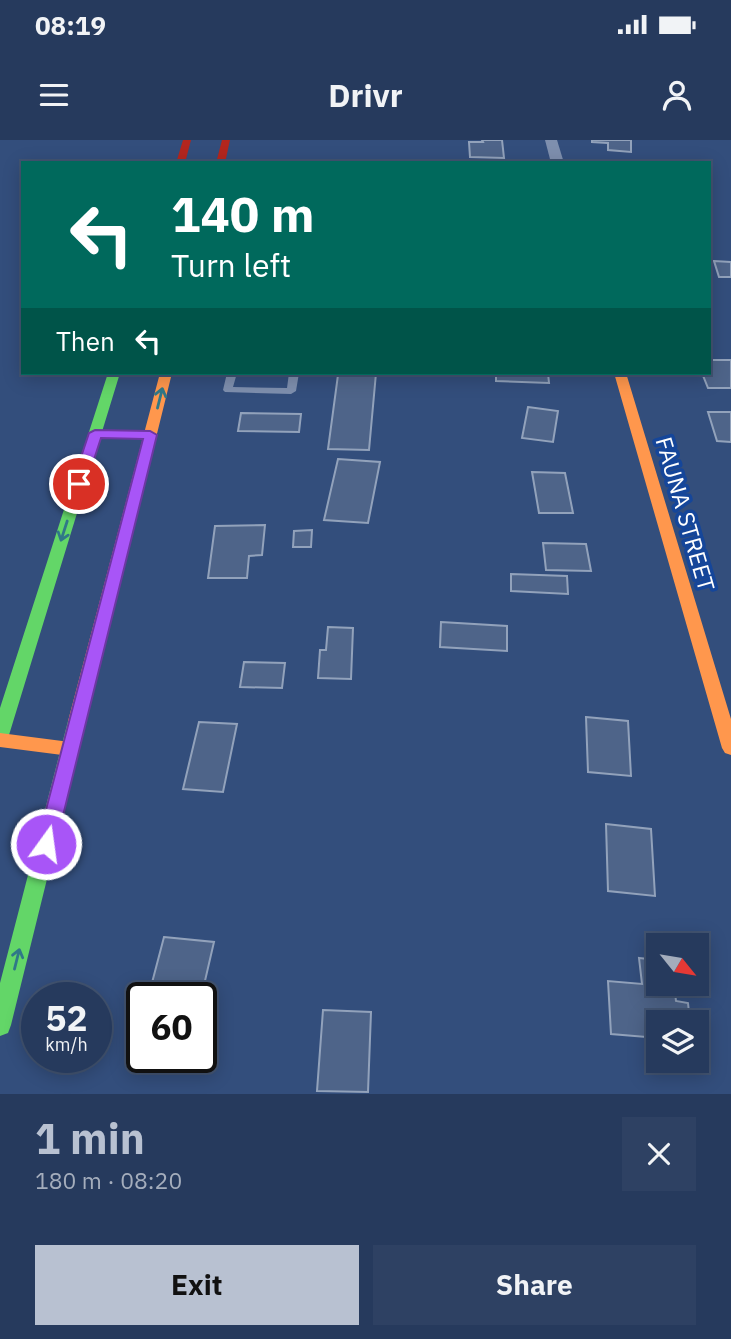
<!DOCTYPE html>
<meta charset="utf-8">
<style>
:root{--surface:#263a5d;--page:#2e4163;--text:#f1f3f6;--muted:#a4adbc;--line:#425472;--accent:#b8c1d1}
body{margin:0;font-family:"IBM Plex Sans",sans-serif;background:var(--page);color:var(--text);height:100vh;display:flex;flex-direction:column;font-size:26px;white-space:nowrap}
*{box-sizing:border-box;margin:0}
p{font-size:23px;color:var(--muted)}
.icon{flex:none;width:38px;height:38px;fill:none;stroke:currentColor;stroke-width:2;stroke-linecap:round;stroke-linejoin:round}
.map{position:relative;height:954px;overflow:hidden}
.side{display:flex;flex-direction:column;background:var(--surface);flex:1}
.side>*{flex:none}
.hud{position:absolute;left:21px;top:21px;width:690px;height:214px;border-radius:0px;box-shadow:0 4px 18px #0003,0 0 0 2px var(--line);background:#00695c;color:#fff;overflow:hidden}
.needle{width:46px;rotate:120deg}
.buttons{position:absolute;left:646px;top:793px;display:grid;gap:14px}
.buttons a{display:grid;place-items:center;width:63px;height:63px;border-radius:0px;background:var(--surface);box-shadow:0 4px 18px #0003,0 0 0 2px var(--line);font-size:35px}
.speed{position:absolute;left:21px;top:842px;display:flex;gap:14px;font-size:35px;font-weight:700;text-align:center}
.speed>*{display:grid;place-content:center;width:91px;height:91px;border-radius:50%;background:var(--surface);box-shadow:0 4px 18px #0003,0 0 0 2px var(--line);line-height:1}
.speed small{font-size:18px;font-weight:400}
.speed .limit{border:4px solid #111;border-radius:10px;background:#fff;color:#111}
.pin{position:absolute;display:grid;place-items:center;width:60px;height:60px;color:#fff;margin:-30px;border:4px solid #fff;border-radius:50%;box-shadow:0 2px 7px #0007}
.me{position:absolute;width:77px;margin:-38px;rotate:14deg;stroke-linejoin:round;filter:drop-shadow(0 0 5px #0008)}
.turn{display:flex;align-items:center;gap:24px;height:147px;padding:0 35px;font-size:32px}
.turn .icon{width:91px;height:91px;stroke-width:2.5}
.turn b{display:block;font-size:49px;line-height:60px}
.then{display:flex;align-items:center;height:66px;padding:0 35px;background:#0003;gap:14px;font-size:26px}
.round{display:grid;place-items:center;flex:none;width:74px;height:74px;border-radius:0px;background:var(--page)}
.headline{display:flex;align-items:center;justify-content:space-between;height:119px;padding:0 35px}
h1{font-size:42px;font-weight:700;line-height:52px;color:var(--accent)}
.action{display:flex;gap:14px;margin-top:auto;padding:14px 35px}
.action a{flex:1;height:80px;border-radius:0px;background:var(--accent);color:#111;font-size:28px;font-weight:700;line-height:80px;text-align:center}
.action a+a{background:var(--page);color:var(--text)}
.status{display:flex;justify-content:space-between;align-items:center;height:49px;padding:0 35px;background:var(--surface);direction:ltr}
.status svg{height:19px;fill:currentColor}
header{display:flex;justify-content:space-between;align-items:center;height:91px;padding:0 35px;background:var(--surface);font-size:32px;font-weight:700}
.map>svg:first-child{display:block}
.building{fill:#4e6489;stroke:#92a2bb;stroke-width:2}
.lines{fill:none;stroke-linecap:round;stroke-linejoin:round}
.lane{fill:#7e8fae;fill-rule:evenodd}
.street{fill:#7e8fae;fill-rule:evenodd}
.fast{fill:#63d668;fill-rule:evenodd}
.slow{fill:#ff974d;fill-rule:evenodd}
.jam{fill:#b3261e;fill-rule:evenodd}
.oneway{stroke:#307888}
.route{fill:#a855f7;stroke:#6d37a1;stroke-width:2}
.labels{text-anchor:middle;stroke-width:7;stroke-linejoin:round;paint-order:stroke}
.street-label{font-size:23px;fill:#fff;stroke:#15469a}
</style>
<div class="status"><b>08:19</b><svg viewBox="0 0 49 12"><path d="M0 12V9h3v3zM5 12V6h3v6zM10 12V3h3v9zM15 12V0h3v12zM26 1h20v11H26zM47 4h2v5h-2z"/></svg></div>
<header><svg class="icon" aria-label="menu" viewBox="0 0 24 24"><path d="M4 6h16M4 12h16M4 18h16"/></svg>Drivr<svg class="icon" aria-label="person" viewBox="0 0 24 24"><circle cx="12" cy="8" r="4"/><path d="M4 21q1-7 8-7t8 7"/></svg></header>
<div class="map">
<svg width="731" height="954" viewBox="0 0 731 954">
<rect width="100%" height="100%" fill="#334e7c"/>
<!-- building -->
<path class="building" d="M482,0h20l2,18 -34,-1 -1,-15h14z
M592,0h39v12l-23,-2v-7l-16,-1z
M714,121l17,1v15h-12z
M709,220h22v28h-23l-6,-15h7z
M316,233h60l-7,77 -41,-1 10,-74z
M496,233h52l1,10 -53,-2z
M528,267l30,4 -5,31 -31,-4z
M708,272h23v30l-14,-1z
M241,273l60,1 -2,18 -61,-1z
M338,319l42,3 -12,61 -44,-3z
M532,332l33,1 8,40h-34z
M265,385l-3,30 -13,1 -2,22h-39l7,-52z
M312,390l-1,17h-18l1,-16z
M543,403l43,1 5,27 -45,-1z
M511,434l56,2 1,18 -57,-3z
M441,482l66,4v25l-67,-4z
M328,487l25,1 -2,51 -33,-1 2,-28h6z
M244,522l41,1 -3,25 -42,-1z
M586,577l42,4 3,55 -43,-4z
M199,582l38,2 -14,68 -40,-3z
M606,684l45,5 4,67 -47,-5z
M164,797l50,5 -13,56h-53z
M639,818l19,2v24h16l2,17 12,2 2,19h-32v16l-47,-4 -3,-53 34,3z
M323,870l48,2 -3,80 -51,-1z
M142,879v38h45l-4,14 -54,-6z"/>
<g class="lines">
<!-- lane -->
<path class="lane" d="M227,233h10l-4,14 54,1 2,-15h10l-3,18 -5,3 -66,-2 -2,-2z"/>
<!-- street -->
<path class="street" d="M545,0h12l7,23h-13z"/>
<!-- fast -->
<path class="fast" d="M108,233h12l-111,362 -3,5 -6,2v-34z
M77,574l6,2 3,5 -75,304 -3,8 -8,3v-53l68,-262 3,-5z"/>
<!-- slow -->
<path class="slow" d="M160,233h12l-86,348 -3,5h-12l-3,-5z
M614,233h12l105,346v36l-6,-2 -3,-5z
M0,593l70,9 6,2 3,5 -3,5 -6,2 -70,-9z"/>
<!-- jam -->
<path class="jam" d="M183,0h8l-6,23h-9z
M222,0h8l-5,23h-9z"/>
</g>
<!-- one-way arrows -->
<defs><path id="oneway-shaft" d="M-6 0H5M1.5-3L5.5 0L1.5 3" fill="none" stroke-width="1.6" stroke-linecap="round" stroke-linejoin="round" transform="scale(1.75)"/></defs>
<g class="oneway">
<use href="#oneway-shaft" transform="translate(160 258) rotate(-76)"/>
<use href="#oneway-shaft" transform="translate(64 391) rotate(108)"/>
<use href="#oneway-shaft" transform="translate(17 819) rotate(-76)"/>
</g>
<!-- route -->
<path class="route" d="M95,290l55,1 7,4 -101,409 -3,6 -7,2 -7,-2 -2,-6 106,-405 -42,-1 -15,46 -7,4 -4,-1 -3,-3 17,-51z"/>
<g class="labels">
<!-- street labels -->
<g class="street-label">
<text transform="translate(685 374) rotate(74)" y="8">FAUNA STREET</text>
</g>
</g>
</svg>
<div class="buttons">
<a><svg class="needle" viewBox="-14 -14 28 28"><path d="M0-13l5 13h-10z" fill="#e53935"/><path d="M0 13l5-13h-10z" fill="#a4adbc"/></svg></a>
<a><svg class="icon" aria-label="layers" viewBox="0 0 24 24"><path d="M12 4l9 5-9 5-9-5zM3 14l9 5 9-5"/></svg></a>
</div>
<div class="speed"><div>52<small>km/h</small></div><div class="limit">60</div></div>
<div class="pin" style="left:79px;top:344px;background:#d93025"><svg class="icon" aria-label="arrive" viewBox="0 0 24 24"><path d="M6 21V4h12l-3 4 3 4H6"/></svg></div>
<svg class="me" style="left:46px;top:704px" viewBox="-20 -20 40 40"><circle r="17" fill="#a855f7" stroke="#fff" stroke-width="3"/><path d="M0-11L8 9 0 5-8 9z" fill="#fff"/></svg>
<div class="hud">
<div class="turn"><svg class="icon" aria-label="left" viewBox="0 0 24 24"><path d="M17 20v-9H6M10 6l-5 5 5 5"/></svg><div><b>140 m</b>Turn left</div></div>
<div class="then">Then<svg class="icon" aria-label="left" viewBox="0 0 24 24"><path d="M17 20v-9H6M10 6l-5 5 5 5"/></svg></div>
</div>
</div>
<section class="side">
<div class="headline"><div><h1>1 min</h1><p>180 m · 08:20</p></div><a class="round"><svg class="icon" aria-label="close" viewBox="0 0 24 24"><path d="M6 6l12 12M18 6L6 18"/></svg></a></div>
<div class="action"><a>Exit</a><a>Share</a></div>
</section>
